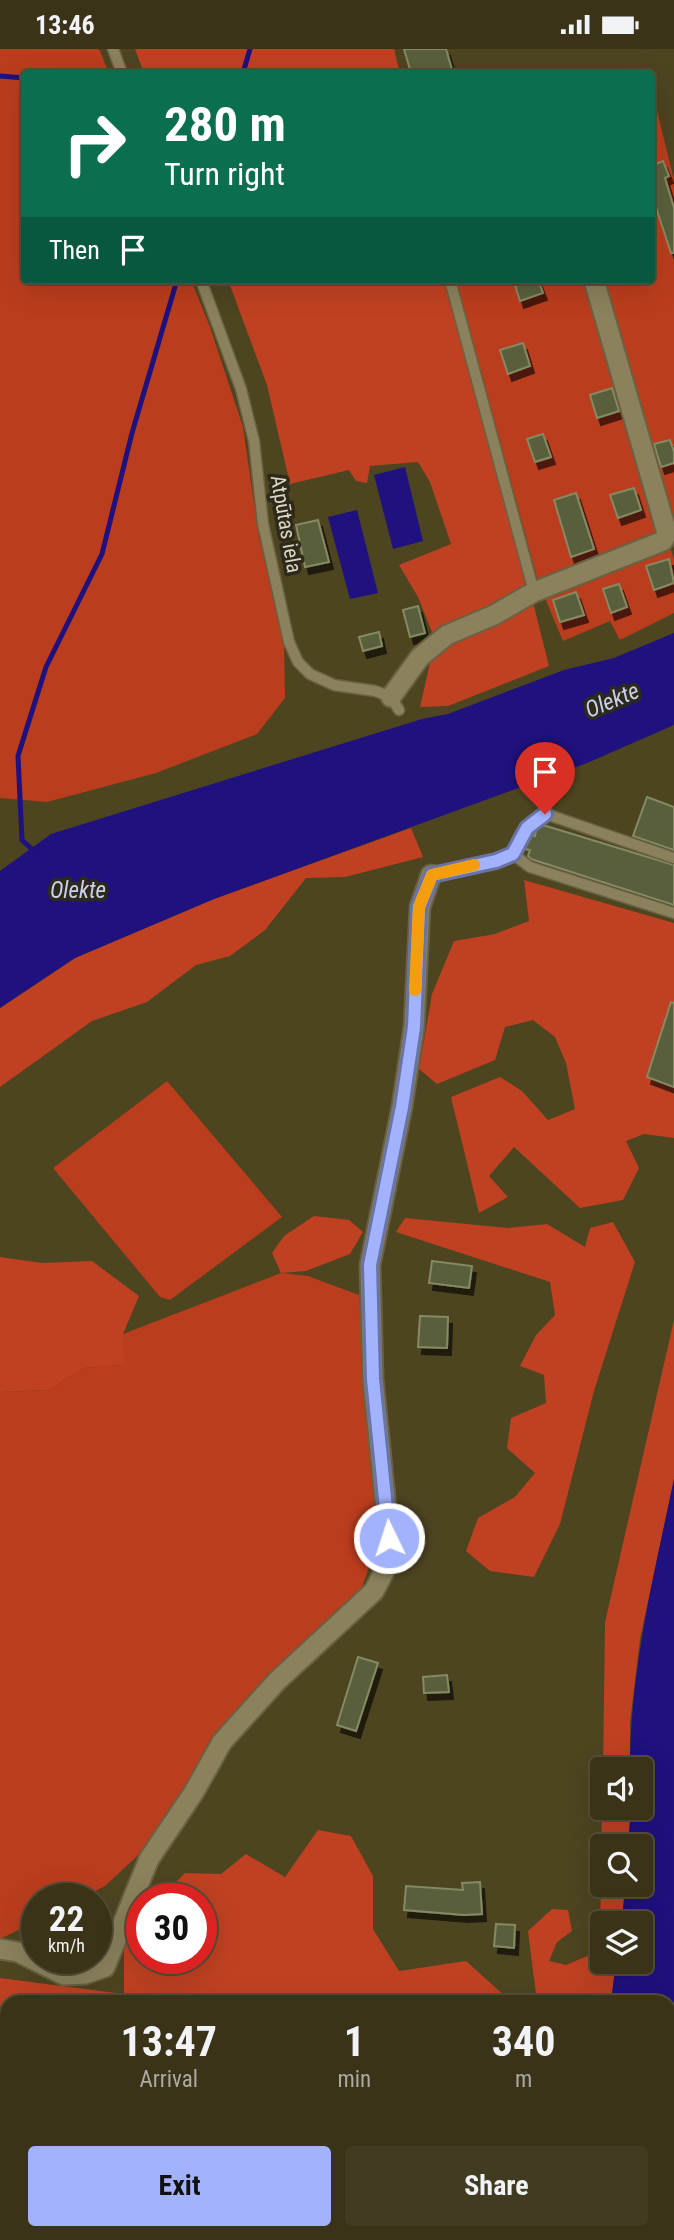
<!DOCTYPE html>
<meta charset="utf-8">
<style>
:root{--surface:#3a3318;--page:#413b21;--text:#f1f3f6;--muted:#abaaa2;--line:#544e37;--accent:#a3b2fd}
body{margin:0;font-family:"Roboto Condensed",sans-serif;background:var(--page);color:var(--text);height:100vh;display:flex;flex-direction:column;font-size:26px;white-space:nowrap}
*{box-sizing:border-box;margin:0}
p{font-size:23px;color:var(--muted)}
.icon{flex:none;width:38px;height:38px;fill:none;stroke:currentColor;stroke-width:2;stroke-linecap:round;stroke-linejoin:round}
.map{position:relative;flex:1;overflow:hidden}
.side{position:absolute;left:0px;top:1946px;width:676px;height:245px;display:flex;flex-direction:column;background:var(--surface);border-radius:21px 21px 0 0;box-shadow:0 7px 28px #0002,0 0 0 2px var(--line)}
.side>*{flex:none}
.guide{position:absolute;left:21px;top:21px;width:634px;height:214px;border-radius:7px;box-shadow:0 7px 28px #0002,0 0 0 2px var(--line);background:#0b6e4f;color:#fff;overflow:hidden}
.buttons{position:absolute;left:590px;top:1708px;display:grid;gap:14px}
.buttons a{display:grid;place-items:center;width:63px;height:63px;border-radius:7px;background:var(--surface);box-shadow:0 7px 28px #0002,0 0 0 2px var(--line);font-size:35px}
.speed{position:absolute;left:21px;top:1834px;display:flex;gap:14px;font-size:35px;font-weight:700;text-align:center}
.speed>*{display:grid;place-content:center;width:91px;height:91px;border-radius:50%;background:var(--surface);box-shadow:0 7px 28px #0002,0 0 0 2px var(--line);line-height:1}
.speed small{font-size:18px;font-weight:400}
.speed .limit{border:10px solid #d22;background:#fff;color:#111}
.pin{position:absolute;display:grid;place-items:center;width:60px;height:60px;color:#fff;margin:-72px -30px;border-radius:50% 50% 50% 0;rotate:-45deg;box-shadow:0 0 7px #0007}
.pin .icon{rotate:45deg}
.me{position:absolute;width:77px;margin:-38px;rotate:356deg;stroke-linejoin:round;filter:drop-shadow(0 0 5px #0008)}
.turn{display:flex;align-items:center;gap:24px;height:147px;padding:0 28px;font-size:32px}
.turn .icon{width:91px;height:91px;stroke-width:2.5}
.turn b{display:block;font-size:49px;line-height:60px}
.then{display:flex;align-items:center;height:66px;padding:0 28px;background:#0003;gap:14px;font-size:26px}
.eta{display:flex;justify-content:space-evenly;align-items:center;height:119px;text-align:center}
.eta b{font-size:42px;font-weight:700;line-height:49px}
.action{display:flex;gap:14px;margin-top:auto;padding:14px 28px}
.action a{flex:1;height:80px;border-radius:7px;background:var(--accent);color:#111;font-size:28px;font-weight:700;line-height:80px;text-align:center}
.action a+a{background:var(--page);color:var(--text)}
.status{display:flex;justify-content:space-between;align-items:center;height:49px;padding:0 35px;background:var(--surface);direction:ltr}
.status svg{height:19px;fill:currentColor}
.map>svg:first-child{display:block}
.green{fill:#ba3d1d}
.forest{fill:#bf4122}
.water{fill:#1f117e}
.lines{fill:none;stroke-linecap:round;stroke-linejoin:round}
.stream{stroke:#1f117e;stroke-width:5}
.building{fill:#5a5f3b;stroke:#848a64;stroke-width:2;filter:url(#shadow)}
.lane-casing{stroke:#696142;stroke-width:13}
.street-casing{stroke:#696142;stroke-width:23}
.lane{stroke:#8b815c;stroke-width:10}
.street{stroke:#8b815c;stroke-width:19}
.route-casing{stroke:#6a74a4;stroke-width:18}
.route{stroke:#a3b2fd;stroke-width:12}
.slow{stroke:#f59e0b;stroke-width:12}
.labels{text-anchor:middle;stroke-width:7;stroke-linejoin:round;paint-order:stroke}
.street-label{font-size:21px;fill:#dcd7c4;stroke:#2e2a1b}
.water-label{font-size:23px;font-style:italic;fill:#cad1ed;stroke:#2e2a1b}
</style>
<div class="status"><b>13:46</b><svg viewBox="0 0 49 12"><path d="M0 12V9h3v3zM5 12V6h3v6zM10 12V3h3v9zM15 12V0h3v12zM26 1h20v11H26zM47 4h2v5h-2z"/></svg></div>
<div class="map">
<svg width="674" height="2191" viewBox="0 0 674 2191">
<defs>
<filter id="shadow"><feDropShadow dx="4" dy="7" stdDeviation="0" flood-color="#0009"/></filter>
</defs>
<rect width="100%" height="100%" fill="#4d4420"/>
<!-- green -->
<path class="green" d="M0,0h99l10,24h-85v207h167l19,47 33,100 16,110 25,102 1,59 -28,36 -101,39 -109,29 -47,-4z
M651,37l23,94v351l-73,-251h50z
M456,231h130l74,254 -121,51z
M669,495l5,15v54l-54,27 -10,-19 -47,20 -19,-45z
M167,1032l115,136 -112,83 -10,-3 -107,-129z
M281,1224l27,3 51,19 22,241 -21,56 -144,142 -54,99 -57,53 -24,13h-44v22l-37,18v-547l49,-2 34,-22 41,-3 -1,-31z"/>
<!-- forest -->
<path class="forest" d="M135,0h259l6,24h-256z
M228,231h224l97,386 -101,40 -28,1 15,-67 -17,-43 -19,-32 52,-21 -21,-62 -12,-20 -48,4 -3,17 -11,-2 -7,-11 -59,14 -23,-99z
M411,779l12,29 -78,20 -39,1 -41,52 -35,26 -34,9 -49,37 -55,19 -92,66v-79l75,-50 139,-59z
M524,831l150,43v215l-30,-4 -18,7 13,27 -16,32 -43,8 -66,-61 -25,29 19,21 -29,16 -28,-116 49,-20 22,14 26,29 27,-11 -9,-46 -11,-26 -22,-17 -28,7 -10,33 -58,24 -18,-15 13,-75 22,-53 41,-7 34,-13z
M314,1167l35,4 14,12 -13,22 -44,17 -25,2 -9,-20 12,-17z
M405,1169l103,10 39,-4 38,23 5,-19 23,-6 22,40 -41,129 -34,133 -26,53 -44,-6 -24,-20 12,-33 37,-21 20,-24 -28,-25 4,-30 35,-15 -2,-28 -24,-9 16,-31 19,-20 -5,-33 -154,-50z
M0,1208l42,6 50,-2 47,35 -16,38 2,31 -42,3 -34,22 -49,2z
M674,1271v159l-34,160 -10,83v47h-27l2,-147z
M602,1755v4h29l-3,38h-26v39h23l-3,38h-20v39h14l-5,40h-74l-9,-71 24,-22 16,1 4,21 -15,11 -8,19 17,4 21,-9 6,4 7,-18z
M318,1781l33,6 22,40v53l26,42 67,-10 40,36 1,5h-500v231h573l-2,7h-578v-262l124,16v-59l18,-18v41h59v-59h-42l26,-26 36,1 25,-20 39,23z"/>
<!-- water -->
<path class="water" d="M405,418l18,74 -30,8 -19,-74z
M357,461l21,83 -28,6 -22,-82z
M674,584v92l-87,38 -373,136 -139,59 -75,50v-137l51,-37 371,-115 26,-5 116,-44 50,-12z
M674,1430v761h-96l2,-7h88v-231h-57l5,-40h24v-39h-18l3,-38h15v-39h-12l3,-38h9v-39h-10c0,-99 24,-194 44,-290z"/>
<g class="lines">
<!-- stream -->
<path class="stream" d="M243,24l7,-24
M0,27l24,2
M36,804l-14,-13 -4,-84 28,-89 56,-113 30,-121 45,-153"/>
</g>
<!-- building -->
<path class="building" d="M404,0h42l7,24h-42z
M663,112l6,15 -4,2 9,30v45h-3l-20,-61v-26z
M529,231h9l5,13 -23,8 -5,-16z
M523,294l7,23 -22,8 -8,-24z
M612,339l7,23 -22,7 -7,-23z
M543,385l8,23 -16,5 -8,-23z
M670,391l4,12v11l-13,4 -7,-23z
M634,439l7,22 -23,8 -8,-23z
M576,444l18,56 -23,8 -17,-57z
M318,471l11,42 -24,5 -9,-42z
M669,510l5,24 -20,7 -8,-24z
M619,535l8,23 -16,6 -8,-24z
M576,543l8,23 -24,7 -7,-22z
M418,557l7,27 -15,4 -7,-27z
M379,583l3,14 -19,5 -4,-14z
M647,748l27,10v43l-41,-14z
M543,776l131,40v40l-143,-46 -3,-3 2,-6 -6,-1 8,-14 3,1 1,-6z
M671,953l3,1v84l-27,-10z
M432,1212l40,5 -3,22 -40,-5z
M420,1267l28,1 -1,31 -29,-1z
M358,1608l20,6 -22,68 -19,-6z
M447,1626l2,17 -25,1 -1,-16z
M480,1833l2,32 -18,1 -60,-5 2,-24 57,4 -1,-7z
M496,1875l19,1 -1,23 -20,-2z"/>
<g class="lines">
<defs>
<path id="lane" d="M113,0l9,24
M201,231l40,109 13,52 9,83 26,118 9,20 12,12 24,11 41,6 16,6 8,13
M450,231l84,312
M513,805l14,-26 19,-14 128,44
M431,826l65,-14 17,-7 17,13 144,46"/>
<path id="street" d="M391,648l29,-40 27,-22 47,-20 40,-23 129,-51 4,-8 -73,-253
M0,1900l18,3 46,23 21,-1 20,-7 44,-108 45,-67 28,-50 55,-61 97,-90 12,-23 3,-30 -16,-159 -3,-114 32,-158 12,-80 6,-120 11,-32"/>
</defs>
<!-- lane casing -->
<use href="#lane" class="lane-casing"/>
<!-- street casing -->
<use href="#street" class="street-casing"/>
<!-- lane -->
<use href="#lane" class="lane"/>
<!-- street -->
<use href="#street" class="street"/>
</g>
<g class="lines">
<defs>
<path id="route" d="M389,1489l-16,-159 -3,-114 32,-158 12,-80 5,-120 13,-32 64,-14 17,-7 14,-26 18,-14"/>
</defs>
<!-- route casing -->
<use href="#route" class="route-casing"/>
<!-- route -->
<use href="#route" class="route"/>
<!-- slow -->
<path class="slow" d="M415,941l4,-83 13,-32 42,-10"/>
</g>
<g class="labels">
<!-- street labels -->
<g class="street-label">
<text transform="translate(286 475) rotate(80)" y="7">Atpūtas iela</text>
</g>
<!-- water labels -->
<g class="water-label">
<text transform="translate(612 651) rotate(-23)" y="8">Olekte</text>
<text x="78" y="849">Olekte</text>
</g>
</g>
</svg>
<div class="buttons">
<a><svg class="icon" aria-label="sound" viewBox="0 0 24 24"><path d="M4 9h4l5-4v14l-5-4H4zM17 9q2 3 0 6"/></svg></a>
<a><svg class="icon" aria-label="search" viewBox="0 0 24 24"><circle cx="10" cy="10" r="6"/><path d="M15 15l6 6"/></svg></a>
<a><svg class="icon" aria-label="layers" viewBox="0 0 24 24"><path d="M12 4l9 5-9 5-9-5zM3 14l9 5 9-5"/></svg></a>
</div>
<div class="speed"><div>22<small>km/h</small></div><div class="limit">30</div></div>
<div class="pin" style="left:545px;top:765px;background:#d93025"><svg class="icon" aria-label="arrive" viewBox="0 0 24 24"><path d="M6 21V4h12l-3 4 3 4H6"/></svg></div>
<svg class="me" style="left:389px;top:1489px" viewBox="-20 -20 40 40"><circle r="17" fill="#a3b2fd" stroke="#fff" stroke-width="3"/><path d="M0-11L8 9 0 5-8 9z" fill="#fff"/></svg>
<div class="guide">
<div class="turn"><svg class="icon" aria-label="right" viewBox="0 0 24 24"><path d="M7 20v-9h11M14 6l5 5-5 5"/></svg><div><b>280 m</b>Turn right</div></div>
<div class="then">Then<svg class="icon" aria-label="arrive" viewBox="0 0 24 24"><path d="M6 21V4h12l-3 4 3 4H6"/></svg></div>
</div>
<section class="side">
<div class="eta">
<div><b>13:47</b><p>Arrival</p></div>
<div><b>1</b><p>min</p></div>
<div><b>340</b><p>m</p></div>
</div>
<div class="action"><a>Exit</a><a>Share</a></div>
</section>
</div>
